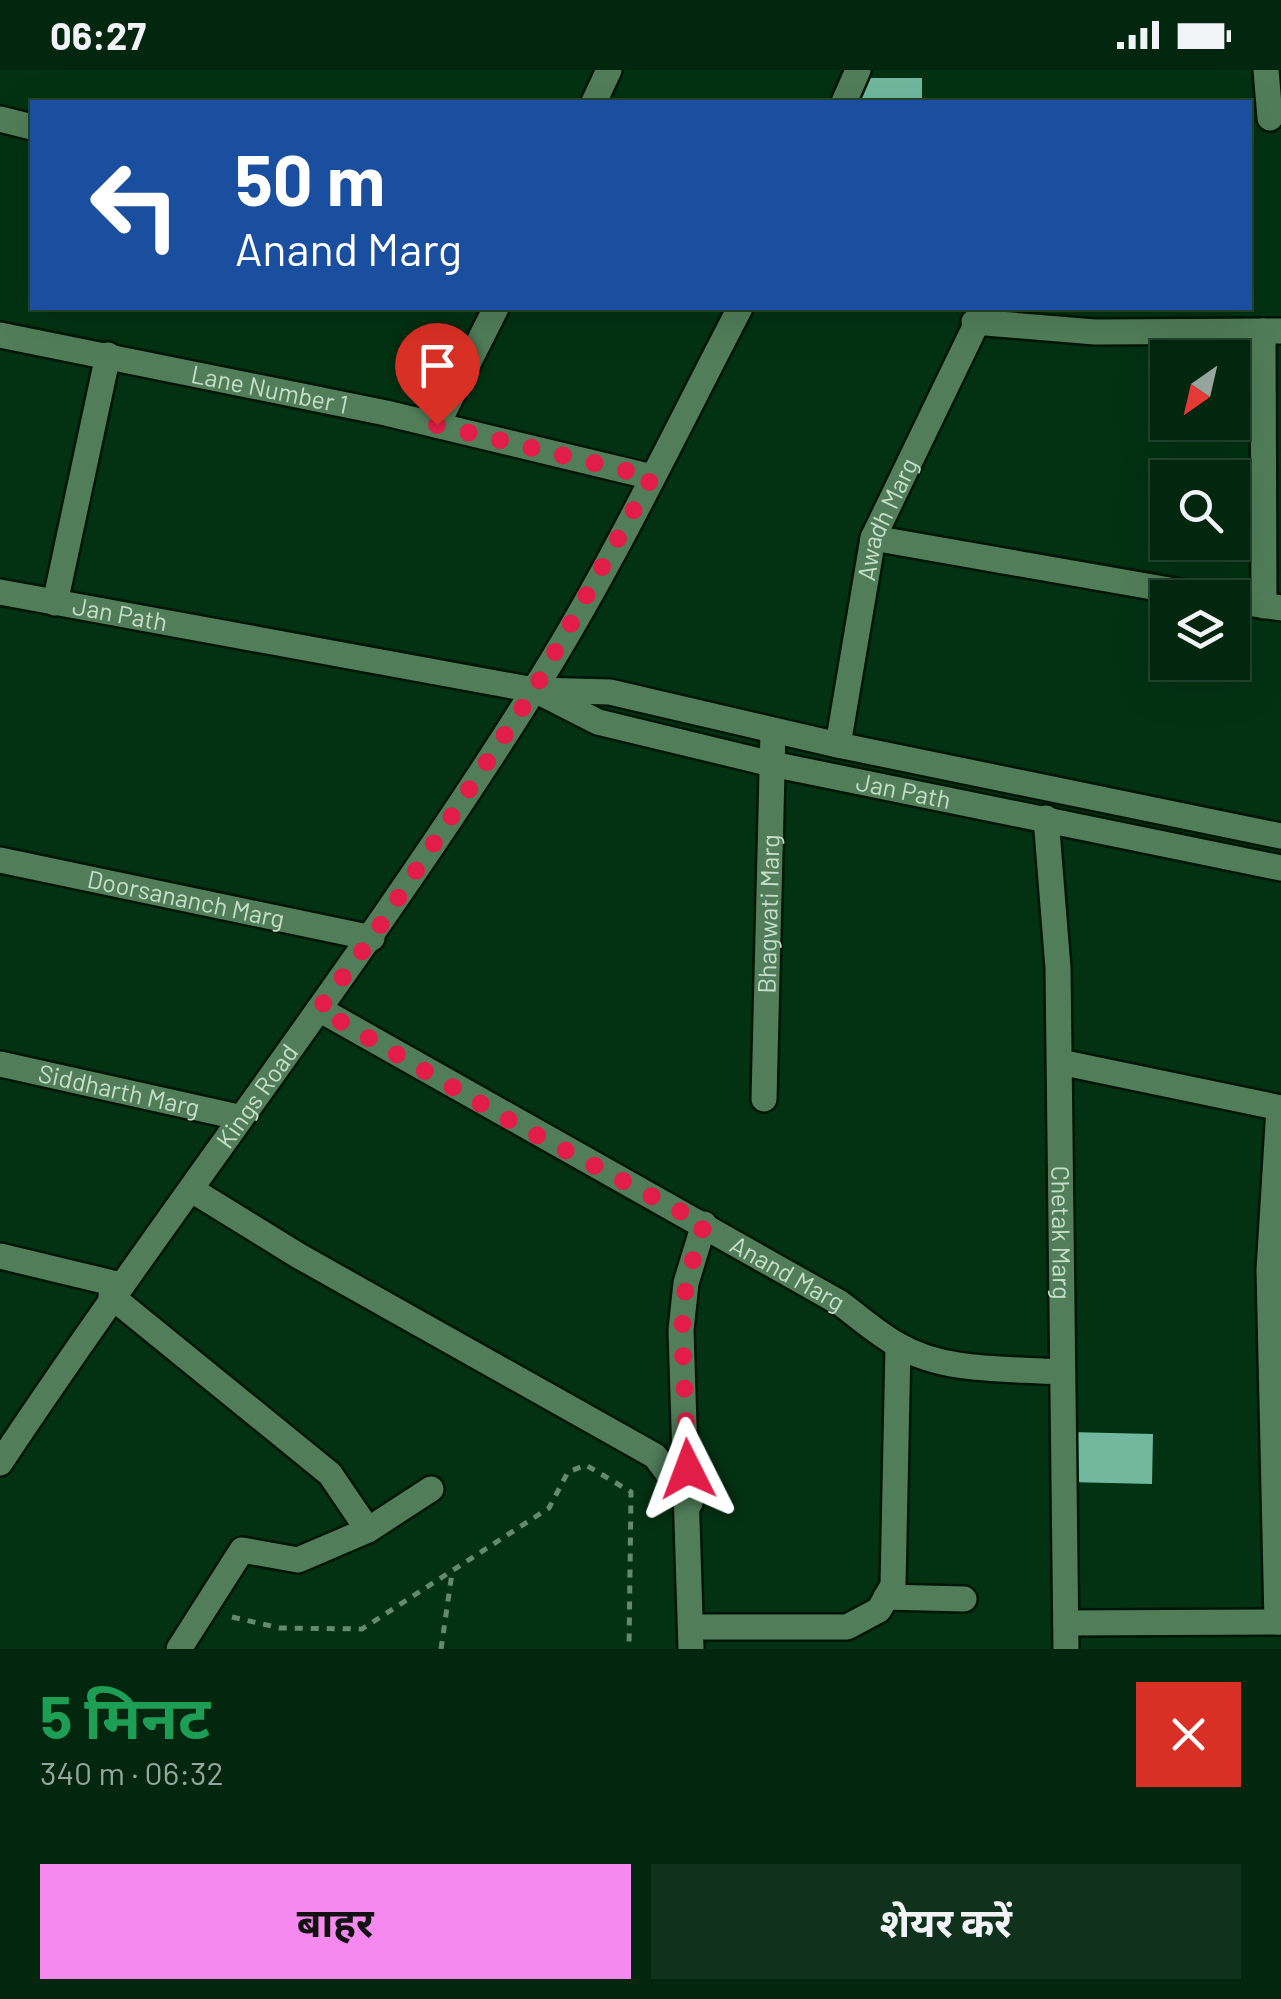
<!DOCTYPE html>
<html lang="hi">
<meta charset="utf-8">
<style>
:root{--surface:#02260e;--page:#10321c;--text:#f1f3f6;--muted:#96a59e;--line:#23432e;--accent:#f589ef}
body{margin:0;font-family:Barlow,"Noto Sans Devanagari",sans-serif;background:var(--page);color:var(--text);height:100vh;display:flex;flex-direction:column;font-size:38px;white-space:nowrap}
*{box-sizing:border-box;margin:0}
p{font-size:32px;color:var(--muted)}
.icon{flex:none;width:55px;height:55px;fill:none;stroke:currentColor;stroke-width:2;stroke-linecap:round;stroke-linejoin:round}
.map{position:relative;height:1579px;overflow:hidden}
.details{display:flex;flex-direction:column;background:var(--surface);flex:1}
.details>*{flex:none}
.guide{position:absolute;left:30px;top:30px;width:1222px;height:210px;border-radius:0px;box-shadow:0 10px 40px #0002,0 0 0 2px var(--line);background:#1a4fa0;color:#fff;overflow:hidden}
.needle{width:65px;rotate:214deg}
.tools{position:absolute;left:1150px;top:270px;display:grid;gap:20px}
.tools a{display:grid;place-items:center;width:100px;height:100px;border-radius:0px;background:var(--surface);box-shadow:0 10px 40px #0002,0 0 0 2px var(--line);font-size:50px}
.pin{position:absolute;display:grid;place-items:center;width:85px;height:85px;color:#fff;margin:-102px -42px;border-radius:50% 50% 50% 0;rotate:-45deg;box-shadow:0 0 10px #0007}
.pin .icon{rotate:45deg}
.me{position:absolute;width:110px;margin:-55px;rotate:357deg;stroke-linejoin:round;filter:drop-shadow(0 0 8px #0008)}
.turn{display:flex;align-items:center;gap:35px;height:210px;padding:0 40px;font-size:45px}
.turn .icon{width:130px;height:130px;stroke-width:2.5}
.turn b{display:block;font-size:70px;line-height:85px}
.round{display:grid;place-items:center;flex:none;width:105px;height:105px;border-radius:0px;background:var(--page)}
.headline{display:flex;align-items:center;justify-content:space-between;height:170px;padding:0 40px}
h1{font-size:60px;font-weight:700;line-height:75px;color:#1e9e55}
.button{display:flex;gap:20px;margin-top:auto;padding:20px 40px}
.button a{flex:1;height:115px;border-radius:0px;background:var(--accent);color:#111;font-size:40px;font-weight:700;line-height:115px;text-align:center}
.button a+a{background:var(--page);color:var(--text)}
.status{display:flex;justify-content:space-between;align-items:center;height:70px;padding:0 50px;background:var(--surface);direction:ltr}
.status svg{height:28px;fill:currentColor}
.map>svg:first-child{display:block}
.building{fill:#71b89f}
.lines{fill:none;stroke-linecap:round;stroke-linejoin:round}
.minor-casing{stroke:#011606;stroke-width:30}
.tertiary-casing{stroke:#011606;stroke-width:30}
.path{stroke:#65896e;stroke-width:5;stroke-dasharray:8 8;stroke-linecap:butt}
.minor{stroke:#517e59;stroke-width:25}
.tertiary{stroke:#517e59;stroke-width:25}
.route{stroke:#e11d48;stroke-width:18;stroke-dasharray:0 32.4}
.labels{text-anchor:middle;stroke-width:10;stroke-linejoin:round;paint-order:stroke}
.street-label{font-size:25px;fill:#c7dfca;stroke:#041508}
</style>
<div class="status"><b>06:27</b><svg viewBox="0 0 49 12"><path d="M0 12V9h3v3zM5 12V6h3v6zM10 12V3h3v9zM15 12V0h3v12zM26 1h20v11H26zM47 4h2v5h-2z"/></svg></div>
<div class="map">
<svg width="1281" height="1579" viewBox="0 0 1281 1579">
<rect width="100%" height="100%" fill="#023212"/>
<!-- building -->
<path class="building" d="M857,8h65v24h-65z
M1069,1362l84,2 -1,50 -84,-2z"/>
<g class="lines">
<defs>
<g id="minor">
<path d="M1266,0l4,48"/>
<path d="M594,32l15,-32"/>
<path d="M0,49l32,8"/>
<path d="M974,252l121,10 186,-1"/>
<path d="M1263,261l1,275"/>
<path id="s1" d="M0,265l386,78 266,64"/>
<path d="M437,355l59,-117"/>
<path d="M873,468l342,60"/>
<path d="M1232,531l49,7"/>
<path d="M55,533l53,-248"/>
<path id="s2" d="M838,675l35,-207 111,-230"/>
<path id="s3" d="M1046,748l12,150 8,681"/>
<path id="s4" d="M0,790l372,78"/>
<path id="s5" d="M319,939l521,294c19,14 38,31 58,42 47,28 110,23 162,27"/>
<path d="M1060,992l221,46"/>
<path id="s6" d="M0,994l238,53"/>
<path id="s7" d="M764,1029l9,-368"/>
<path d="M192,1120l107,66 356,200 35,47"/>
<path d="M0,1186l121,29"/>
<path d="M111,1226l219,178 38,56"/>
<path d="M886,1527l78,2"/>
<path d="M1277,1552l-8,-352 10,-162"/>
<path d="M1066,1553l215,-1"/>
<path d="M692,1557h155l32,-17 14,-25 5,-239"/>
<path d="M179,1579l63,-99 56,10 70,-30 63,-41"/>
<path d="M691,1579l-10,-319 5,-47 18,-59"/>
</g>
<g id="tertiary">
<path d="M844,32l14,-32"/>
<path id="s8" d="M0,522l534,98 76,2 228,53 443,91"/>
<path id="s9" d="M543,624l55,28 174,42 509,104"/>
<path id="s10" d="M0,1393c173,-260 366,-505 532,-770 78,-123 141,-257 208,-385"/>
</g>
</defs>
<!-- minor casing -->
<use href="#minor" class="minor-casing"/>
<!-- tertiary casing -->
<use href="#tertiary" class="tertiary-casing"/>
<!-- path -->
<path class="path" d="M232,1547l48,11 82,1 187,-121 19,-36 18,-7 45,27 -2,157
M441,1579l11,-76"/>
<!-- minor -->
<use href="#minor" class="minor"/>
<!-- tertiary -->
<use href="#tertiary" class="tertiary"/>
</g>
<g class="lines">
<!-- route -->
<path class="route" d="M437,355l215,52 -118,213 -162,248 -53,71 195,114 190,101 -18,59 -4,47 6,139"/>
</g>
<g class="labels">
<!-- street labels -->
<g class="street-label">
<text dy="9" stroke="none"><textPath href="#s1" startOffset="275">Lane Number 1</textPath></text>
<text dy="9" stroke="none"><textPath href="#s2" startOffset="232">Awadh Marg</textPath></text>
<text dy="9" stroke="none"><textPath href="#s8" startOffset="122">Jan Path</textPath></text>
<text dy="9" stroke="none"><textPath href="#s9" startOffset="375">Jan Path</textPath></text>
<text dy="9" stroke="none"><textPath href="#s4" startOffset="190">Doorsananch Marg</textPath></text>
<text dy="9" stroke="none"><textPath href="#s7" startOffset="185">Bhagwati Marg</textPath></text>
<text dy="9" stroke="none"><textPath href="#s6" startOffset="122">Siddharth Marg</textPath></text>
<text dy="9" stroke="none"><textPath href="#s10" startOffset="448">Kings Road</textPath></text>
<text dy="9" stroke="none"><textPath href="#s3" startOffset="415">Chetak Marg</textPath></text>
<text dy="9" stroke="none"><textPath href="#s5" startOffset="538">Anand Marg</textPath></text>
</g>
</g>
</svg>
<div class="tools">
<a><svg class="needle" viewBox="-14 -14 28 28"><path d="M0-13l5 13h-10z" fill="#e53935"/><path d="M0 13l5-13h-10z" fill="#96a59e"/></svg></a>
<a><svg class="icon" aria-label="search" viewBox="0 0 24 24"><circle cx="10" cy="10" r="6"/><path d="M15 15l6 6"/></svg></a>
<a><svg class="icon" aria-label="layers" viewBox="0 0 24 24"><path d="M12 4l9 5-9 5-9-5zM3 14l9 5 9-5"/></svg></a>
</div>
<div class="pin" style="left:437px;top:355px;background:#d93025"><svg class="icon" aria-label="arrive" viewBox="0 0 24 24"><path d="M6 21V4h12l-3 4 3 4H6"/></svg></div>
<svg class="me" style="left:688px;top:1399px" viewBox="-20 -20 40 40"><path d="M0-17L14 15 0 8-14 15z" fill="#e11d48" stroke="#fff" stroke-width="4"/></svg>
<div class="guide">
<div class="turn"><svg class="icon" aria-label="left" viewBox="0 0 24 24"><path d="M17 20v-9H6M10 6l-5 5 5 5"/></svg><div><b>50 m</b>Anand Marg</div></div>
</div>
</div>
<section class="details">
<div class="headline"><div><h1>5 मिनट</h1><p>340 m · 06:32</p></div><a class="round" style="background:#d93025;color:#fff"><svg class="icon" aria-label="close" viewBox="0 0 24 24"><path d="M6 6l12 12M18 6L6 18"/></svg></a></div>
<div class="button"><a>बाहर</a><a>शेयर करें</a></div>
</section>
